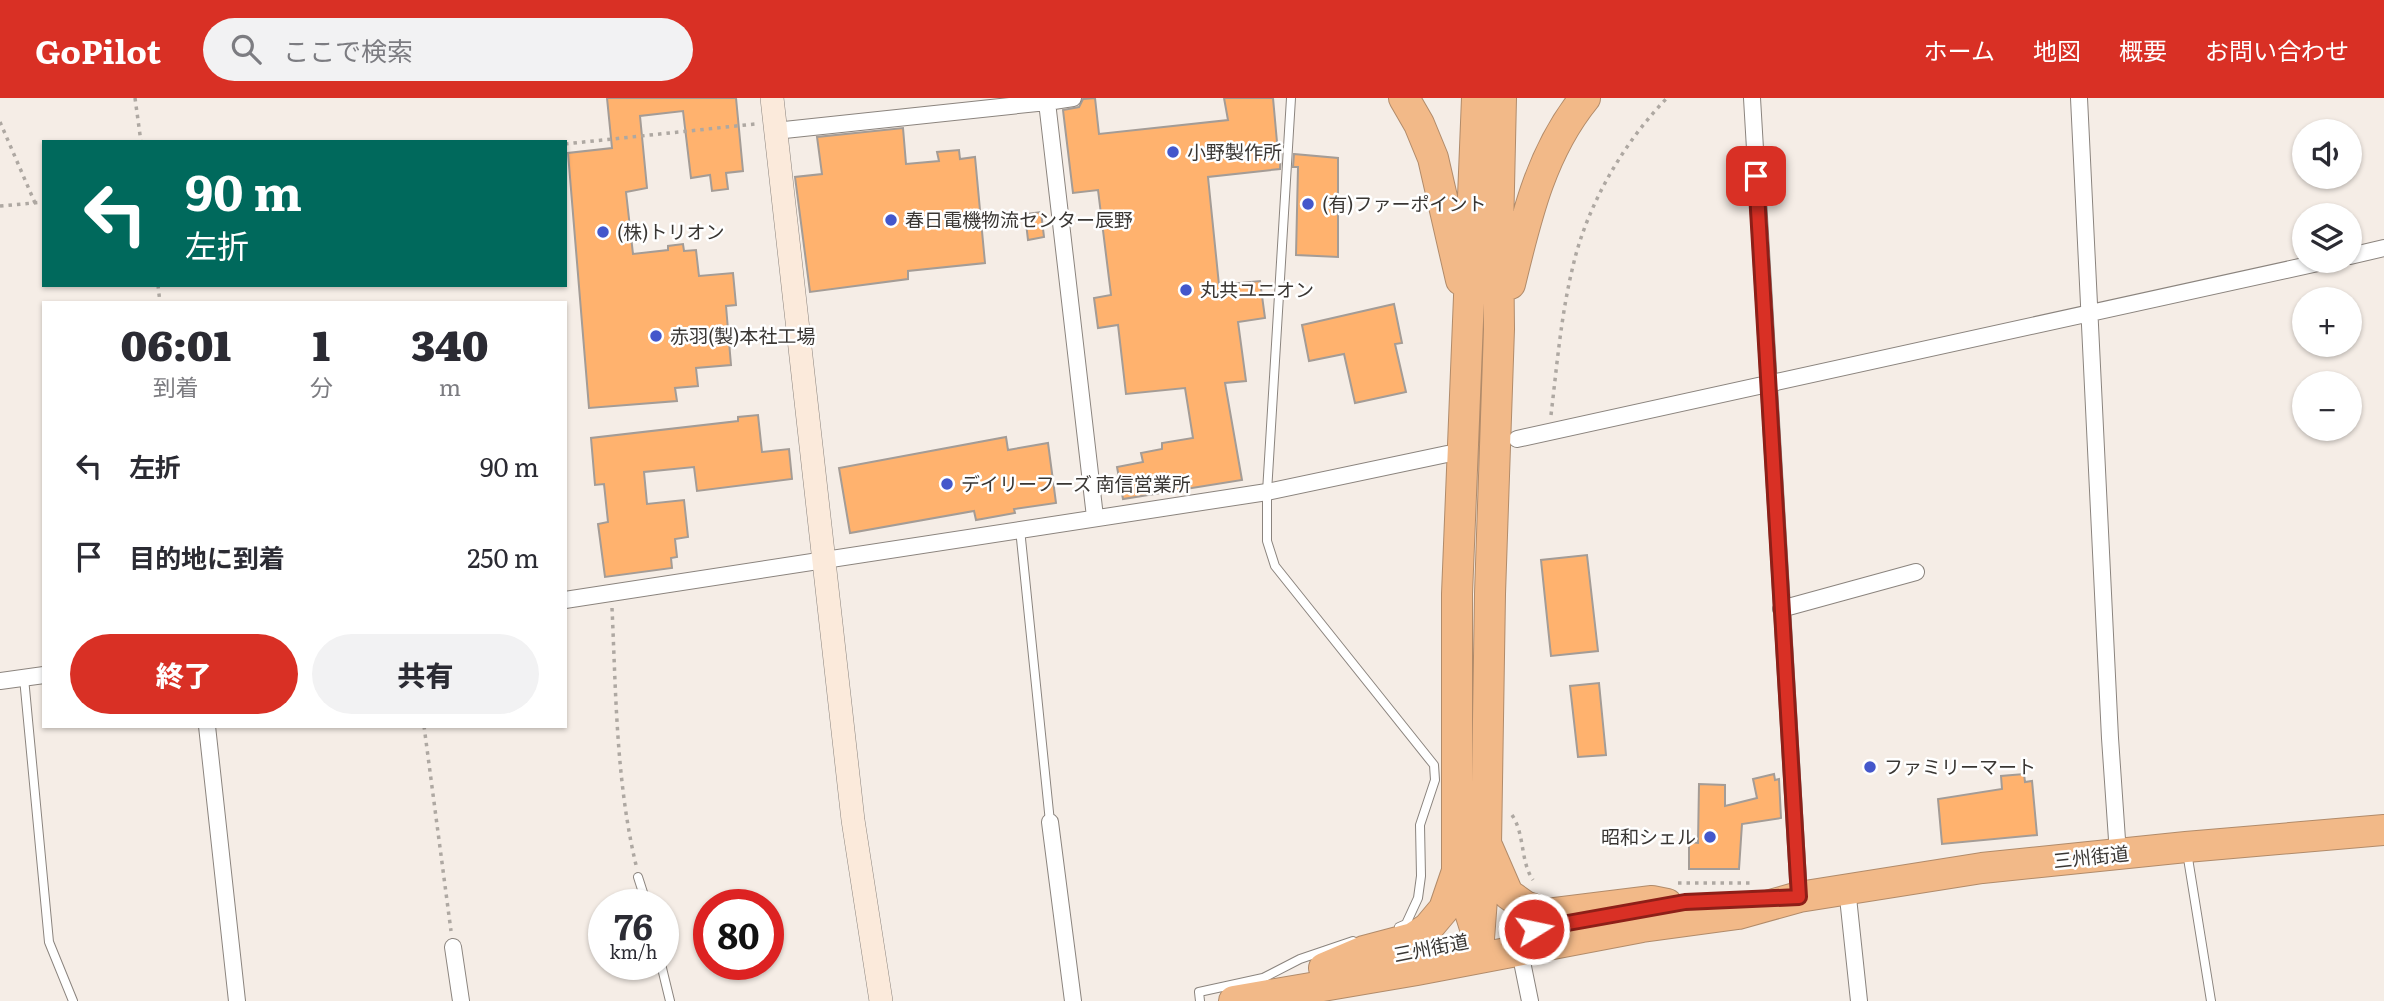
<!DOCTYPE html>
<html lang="ja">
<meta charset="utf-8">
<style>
:root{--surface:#fff;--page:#f2f2f3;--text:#2b2b33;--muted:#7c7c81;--accent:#d93025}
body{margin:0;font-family:Literata,"Noto Sans JP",serif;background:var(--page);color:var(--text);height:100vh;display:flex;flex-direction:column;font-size:26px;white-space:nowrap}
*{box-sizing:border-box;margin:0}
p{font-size:23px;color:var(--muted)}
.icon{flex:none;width:38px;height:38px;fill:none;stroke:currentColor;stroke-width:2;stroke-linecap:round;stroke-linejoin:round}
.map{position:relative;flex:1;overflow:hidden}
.drawer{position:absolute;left:42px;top:203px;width:525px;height:427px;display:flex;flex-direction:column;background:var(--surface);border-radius:0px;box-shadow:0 2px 5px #0004}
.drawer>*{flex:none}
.top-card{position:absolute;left:42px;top:42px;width:525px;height:147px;border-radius:0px;box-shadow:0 2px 5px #0004;background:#00695c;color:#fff;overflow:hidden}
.buttons{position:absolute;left:2292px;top:21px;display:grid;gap:14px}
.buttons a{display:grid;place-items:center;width:70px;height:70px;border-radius:50%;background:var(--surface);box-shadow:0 2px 5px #0004;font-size:35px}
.speed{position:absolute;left:588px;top:791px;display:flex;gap:14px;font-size:35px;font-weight:700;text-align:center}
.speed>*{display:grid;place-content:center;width:91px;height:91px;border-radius:50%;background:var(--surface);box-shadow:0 2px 5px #0004;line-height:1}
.speed small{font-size:18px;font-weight:400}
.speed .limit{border:10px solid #d22;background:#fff;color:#111}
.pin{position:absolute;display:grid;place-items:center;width:60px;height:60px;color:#fff;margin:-30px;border-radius:14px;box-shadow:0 4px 10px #0006}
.me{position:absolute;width:77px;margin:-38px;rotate:80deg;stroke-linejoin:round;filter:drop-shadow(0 0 5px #0008)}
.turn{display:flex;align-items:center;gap:24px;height:147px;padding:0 28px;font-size:32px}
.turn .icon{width:91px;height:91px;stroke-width:2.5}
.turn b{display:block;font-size:49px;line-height:60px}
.eta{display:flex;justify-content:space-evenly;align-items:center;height:119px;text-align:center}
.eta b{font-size:42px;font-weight:800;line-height:49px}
.cta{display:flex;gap:14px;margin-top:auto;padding:14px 28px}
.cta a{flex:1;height:80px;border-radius:42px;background:var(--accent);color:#fff;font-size:28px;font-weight:800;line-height:80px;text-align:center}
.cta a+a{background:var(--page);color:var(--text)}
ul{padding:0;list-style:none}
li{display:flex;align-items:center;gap:21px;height:91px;padding:0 28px}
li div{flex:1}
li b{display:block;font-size:26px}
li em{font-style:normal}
header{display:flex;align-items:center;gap:42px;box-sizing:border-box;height:98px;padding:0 35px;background:var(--accent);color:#fff}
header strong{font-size:33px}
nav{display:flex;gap:38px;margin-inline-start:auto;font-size:24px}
.search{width:490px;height:63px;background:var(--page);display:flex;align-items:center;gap:18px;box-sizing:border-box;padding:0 24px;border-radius:38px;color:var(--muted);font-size:26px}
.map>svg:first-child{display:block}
.building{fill:#ffb26e;stroke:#a49c96;stroke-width:2}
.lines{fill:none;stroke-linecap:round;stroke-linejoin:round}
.lane-casing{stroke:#8b847e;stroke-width:10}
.street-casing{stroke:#8b847e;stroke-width:18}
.secondary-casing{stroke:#8b847e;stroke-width:24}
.highway-casing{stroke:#b18b6a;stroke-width:32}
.path{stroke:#aea8a2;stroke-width:3.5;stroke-dasharray:3.5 5;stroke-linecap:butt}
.lane{stroke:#fff;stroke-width:8}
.street{stroke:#fff;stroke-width:16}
.secondary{stroke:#fbeadb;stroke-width:23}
.highway{stroke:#f2b988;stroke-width:30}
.route-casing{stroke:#8d1f18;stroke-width:18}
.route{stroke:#d93025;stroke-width:12}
.poi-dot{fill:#4457cb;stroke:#fff;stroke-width:2.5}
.labels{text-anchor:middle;stroke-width:5;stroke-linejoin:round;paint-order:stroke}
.poi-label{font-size:19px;fill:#393633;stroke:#fff;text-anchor:start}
.street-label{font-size:19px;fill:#393633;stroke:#fff}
</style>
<header>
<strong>GoPilot</strong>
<div class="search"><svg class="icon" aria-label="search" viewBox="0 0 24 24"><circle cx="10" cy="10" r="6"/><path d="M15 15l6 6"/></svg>ここで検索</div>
<nav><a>ホーム</a><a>地図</a><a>概要</a><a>お問い合わせ</a></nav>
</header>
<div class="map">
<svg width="2384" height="903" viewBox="0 0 2384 903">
<rect width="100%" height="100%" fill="#f5ede6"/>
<!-- building -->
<path class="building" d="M607,0h129l7,73 -17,2 2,16 -16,2 -2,-16 -19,3 -8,-67 -43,5 7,72 -21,4 7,62 35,-4v-4l15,-2 1,7 12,-1 3,26 34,-3 3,32 -10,1 5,59 -35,3 2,18 -23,2 2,13 -88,7 -21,-255 44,-5z
M1095,0l4,36 129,-14 -4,-22h49l5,55 3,1 -1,15 -72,8 11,108 41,-4 5,37 -27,4 8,59 -21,2 17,97 -119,19 -6,-32 26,-5 -2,-9 21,-4v-6l31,-5 -8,-50 -59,6 -8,-69 -20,3 -4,-30 17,-3 -13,-105 -25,3 -10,-83 16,-3 4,-8z
M903,30l3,36 33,-3 -2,-9 22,-2 1,9 15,-2 10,106 -77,8v8l-98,13 -15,-115 27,-3 -5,-37z
M1294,56l44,4v99l-42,-2 2,-88h-5z
M1041,114l3,25 -16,3 -3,-26z
M1394,206l8,39 -7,1 11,48 -51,11 -11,-49 -35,7 -7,-36z
M758,317l4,37 27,-3 3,30 -95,12 -3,-24 -50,5 3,32 37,-4 4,37 -13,2 2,18 -6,1 1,10 -67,9 -7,-53 10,-2 -4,-38 -9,1 -4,-47 147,-17v-4z
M1006,339l2,13 40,-7 8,60 -42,6 1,4 -39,7 -2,-9 -124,22 -11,-65z
M1587,457l11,96 -47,5 -10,-96z
M1599,585l7,72 -28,2 -8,-71z
M1774,676l1,6 4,-1 2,39 -39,6 -3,45h-50v-27l9,1 1,-59 26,1v21l32,-8 -4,-19z
M2024,676l1,8 7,-1 5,54 -95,9 -4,-45 64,-10 -1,-13z"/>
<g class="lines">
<defs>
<path id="lane" d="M1291,0l-24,394v49l8,25 159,199 1,15 -15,45 1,51 -3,22 -12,26 -7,3
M1020,431l30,293
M24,580l25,264 24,59
M2187,754l24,149
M638,779l9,28
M661,866l9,37
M1200,903l-1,-9 64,-14 37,-19 53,-18"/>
<path id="street" d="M1752,0l47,799
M2079,0l31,640 8,116
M1047,4l26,-4
M775,33l272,-29 48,415
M2350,158l34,-8
M1517,341l810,-178
M565,502l702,-108 180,-38
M1781,511l135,-37
M0,583l44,-6
M207,628l30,275
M1050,724l23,179
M1847,790l12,113
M1516,834l14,69
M453,849l8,54"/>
<path id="secondary" d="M772,0l81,722 28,181"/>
<path id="highway" d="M1404,0l15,26 14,34 28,122
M1510,186c16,-66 31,-132 75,-186
M1488,750l20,46 17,12 22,8 105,-13 15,3
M1474,827l-17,-54v-277l20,-496
M1449,861l11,-4 19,-16 7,-94 4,-251 9,-265 -1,-97 3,-134
M1324,870l40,-17 49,-13 15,-10 16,-19 13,-38
M1234,903l183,-31 225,-43 96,-13 61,-17 183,-29 204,-21 198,-17"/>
</defs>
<!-- lane casing -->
<use href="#lane" class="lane-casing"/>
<!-- street casing -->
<use href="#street" class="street-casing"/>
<!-- secondary casing -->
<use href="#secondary" class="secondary-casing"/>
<!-- highway casing -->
<use href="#highway" class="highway-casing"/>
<!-- path -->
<path class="path" d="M135,0l6,44
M0,24l35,81
M565,46l190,-20
M0,108l44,-4
M158,187l2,18
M1551,317c6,-50 10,-100 22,-149 14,-61 51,-124 94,-168
M612,510c4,85 4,173 24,257
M424,628l27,205
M1512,717c13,19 8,46 21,65
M1678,785h76"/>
<!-- lane -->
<use href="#lane" class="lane"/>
<!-- street -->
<use href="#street" class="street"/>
<!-- secondary -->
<use href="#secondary" class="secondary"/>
<!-- highway -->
<use href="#highway" class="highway"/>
</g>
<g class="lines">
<defs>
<path id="route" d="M1534,831l151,-27 114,-5 -43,-721"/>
</defs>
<!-- route casing -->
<use href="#route" class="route-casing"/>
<!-- route -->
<use href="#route" class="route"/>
</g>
<!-- markers -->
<g class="poi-dot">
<circle cx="1173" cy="54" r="7"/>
<circle cx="1308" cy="106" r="7"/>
<circle cx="891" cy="122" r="7"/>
<circle cx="603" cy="134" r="7"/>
<circle cx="1186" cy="192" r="7"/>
<circle cx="656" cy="238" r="7"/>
<circle cx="947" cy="386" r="7"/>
<circle cx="1870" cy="669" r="7"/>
<circle cx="1710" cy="739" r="7"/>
</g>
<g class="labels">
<!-- poi labels -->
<g class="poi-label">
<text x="1187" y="61">小野製作所</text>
<text x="1322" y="113">(有)ファーポイント</text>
<text x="905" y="129">春日電機物流センター辰野</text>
<text x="617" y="141">(株)トリオン</text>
<text x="1200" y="199">丸共ユニオン</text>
<text x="670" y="245">赤羽(製)本社工場</text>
<text x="961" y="393">デイリーフーズ 南信営業所</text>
<text x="1884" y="676">ファミリーマート</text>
<text x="1696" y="746" text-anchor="end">昭和シェル</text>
</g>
<!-- street labels -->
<g class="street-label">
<text transform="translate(2091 759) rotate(-6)" y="7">三州街道</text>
<text transform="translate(1431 850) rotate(-11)" y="7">三州街道</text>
</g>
</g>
</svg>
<div class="buttons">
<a><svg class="icon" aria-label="sound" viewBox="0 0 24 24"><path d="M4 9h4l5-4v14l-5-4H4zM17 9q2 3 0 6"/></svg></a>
<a><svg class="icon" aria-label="layers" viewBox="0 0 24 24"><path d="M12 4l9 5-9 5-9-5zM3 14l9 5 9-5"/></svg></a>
<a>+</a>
<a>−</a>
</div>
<div class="speed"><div>76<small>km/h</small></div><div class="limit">80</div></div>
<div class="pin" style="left:1756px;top:78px;background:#d93025"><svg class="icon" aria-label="arrive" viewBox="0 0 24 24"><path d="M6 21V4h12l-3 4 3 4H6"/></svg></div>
<svg class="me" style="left:1534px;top:831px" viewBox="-20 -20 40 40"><circle r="17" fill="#d93025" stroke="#fff" stroke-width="3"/><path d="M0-11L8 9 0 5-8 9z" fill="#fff"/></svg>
<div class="top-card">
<div class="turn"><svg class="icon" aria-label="left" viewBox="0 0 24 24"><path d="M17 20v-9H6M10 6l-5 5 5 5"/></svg><div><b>90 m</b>左折</div></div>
</div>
<section class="drawer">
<div class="eta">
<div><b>06:01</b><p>到着</p></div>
<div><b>1</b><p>分</p></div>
<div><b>340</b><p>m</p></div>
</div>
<ul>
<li><svg class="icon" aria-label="left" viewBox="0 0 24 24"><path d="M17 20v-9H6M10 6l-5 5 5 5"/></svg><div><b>左折</b></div><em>90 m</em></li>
<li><svg class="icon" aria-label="arrive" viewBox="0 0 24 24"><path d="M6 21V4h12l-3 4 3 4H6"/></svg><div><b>目的地に到着</b></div><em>250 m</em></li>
</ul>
<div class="cta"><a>終了</a><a>共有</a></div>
</section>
</div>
